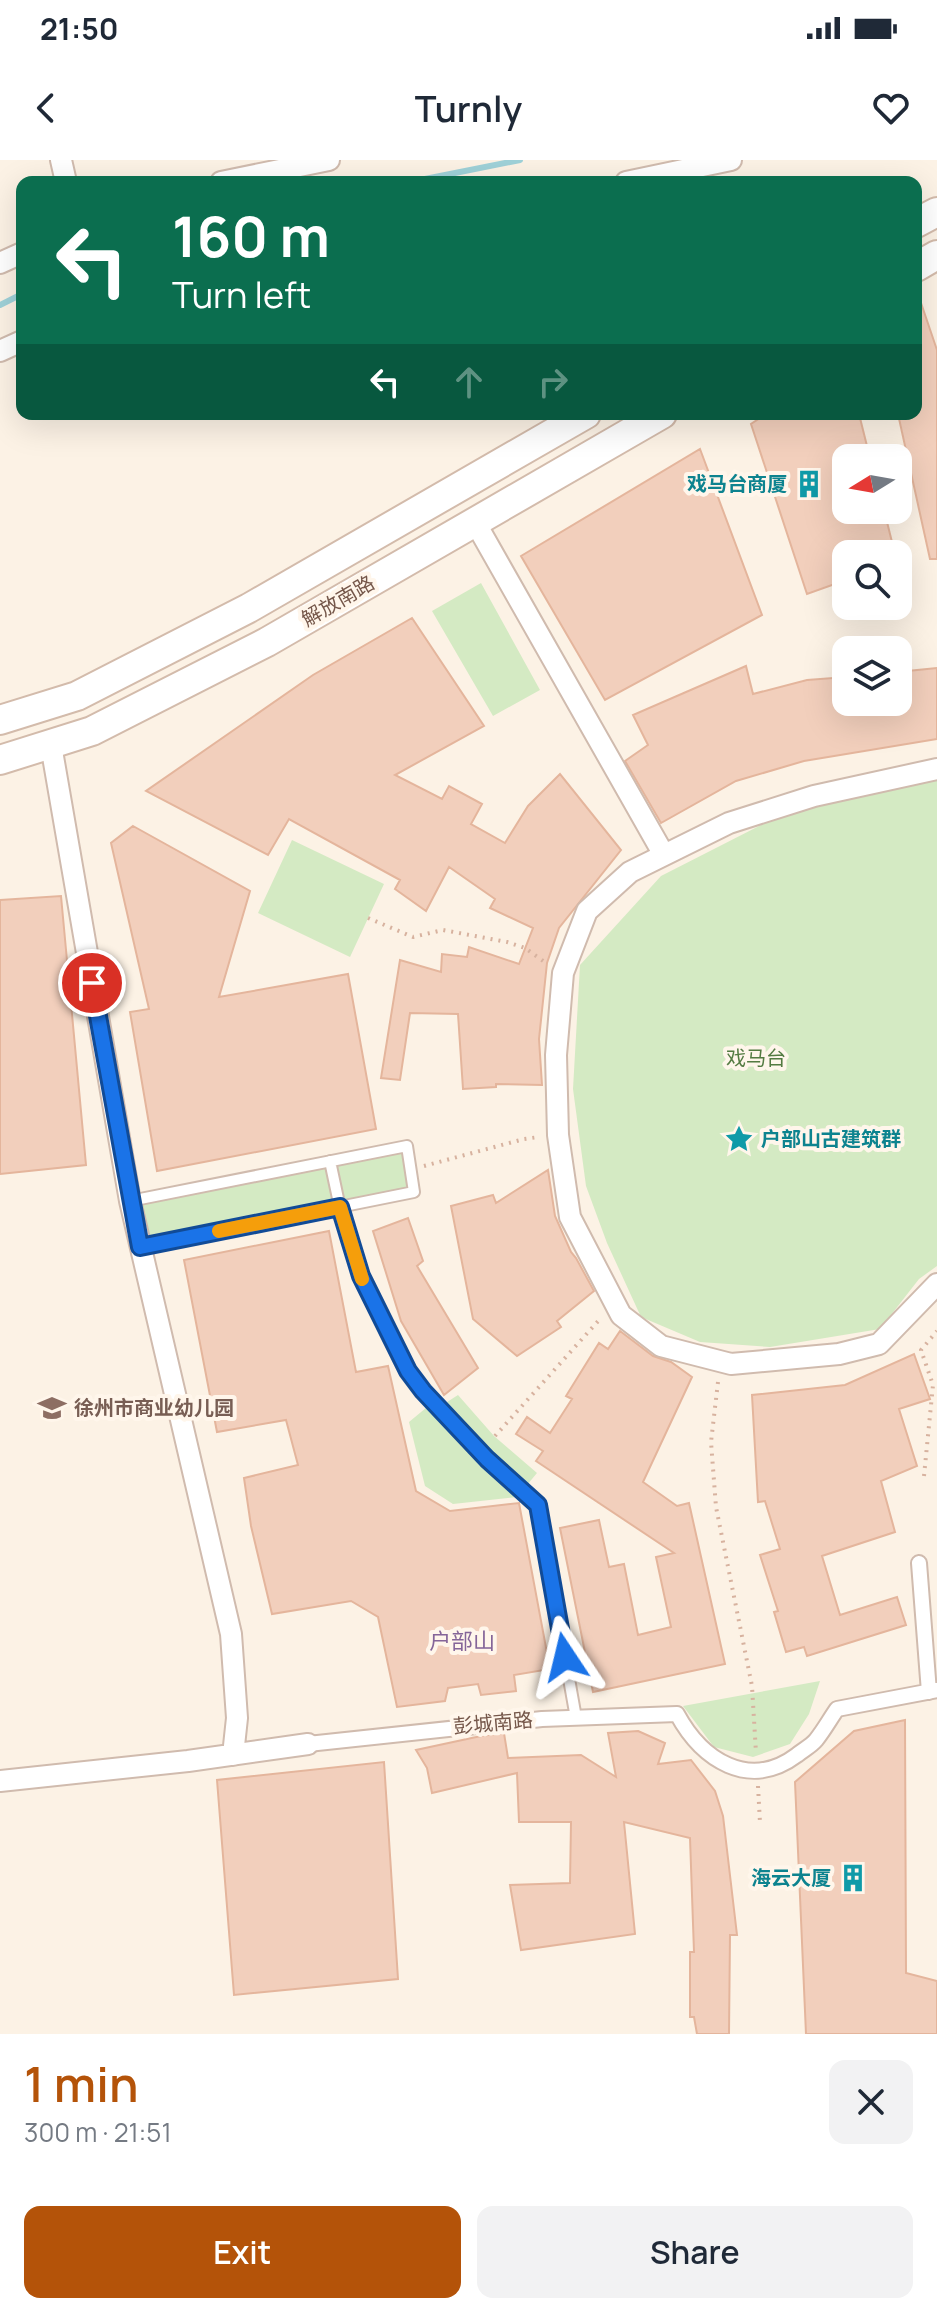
<!DOCTYPE html>
<meta charset="utf-8">
<style>
:root{--surface:#fff;--page:#f2f2f3;--text:#1f2937;--muted:#747a83;--accent:#b45309}
body{margin:0;font-family:Manrope,"Noto Sans SC",sans-serif;background:var(--page);color:var(--text);height:100vh;display:flex;flex-direction:column;font-size:30px;white-space:nowrap}
*{box-sizing:border-box;margin:0}
p{font-size:26px;color:var(--muted)}
.icon{flex:none;width:44px;height:44px;fill:none;stroke:currentColor;stroke-width:2;stroke-linecap:round;stroke-linejoin:round}
.map{position:relative;height:1874px;overflow:hidden}
.sheet{display:flex;flex-direction:column;background:var(--surface);flex:1}
.sheet>*{flex:none}
.hud{position:absolute;left:16px;top:16px;width:906px;height:244px;border-radius:16px;box-shadow:0 8px 32px #0002;background:#0b6e4f;color:#fff;overflow:hidden}
.needle{width:52px;rotate:259deg}
.buttons{position:absolute;left:832px;top:284px;display:grid;gap:16px}
.buttons a{display:grid;place-items:center;width:80px;height:80px;border-radius:16px;background:var(--surface);box-shadow:0 8px 32px #0002;font-size:40px}
.pin{position:absolute;display:grid;place-items:center;width:68px;height:68px;color:#fff;margin:-34px;border:4px solid #fff;border-radius:50%;box-shadow:0 2px 8px #0007}
.me{position:absolute;width:88px;margin:-44px;rotate:350deg;stroke-linejoin:round;filter:drop-shadow(0 0 6px #0008)}
.turn{display:flex;align-items:center;gap:28px;height:168px;padding:0 24px;font-size:36px}
.turn .icon{width:104px;height:104px;stroke-width:2.5}
.turn b{display:block;font-size:56px;line-height:68px}
.lanes{display:flex;align-items:center;height:76px;padding:0 24px;background:#0003;justify-content:center;gap:40px;direction:ltr}
.lanes .off{opacity:.35}
.round{display:grid;place-items:center;flex:none;width:84px;height:84px;border-radius:16px;background:var(--page)}
.head{display:flex;align-items:center;justify-content:space-between;height:136px;padding:0 24px}
h1{font-size:48px;font-weight:600;line-height:60px;color:var(--accent)}
.primary-button{display:flex;gap:16px;margin-top:auto;padding:16px 24px}
.primary-button a{flex:1;height:92px;border-radius:16px;background:var(--accent);color:#fff;font-size:32px;font-weight:600;line-height:92px;text-align:center}
.primary-button a+a{background:var(--page);color:var(--text)}
.status{display:flex;justify-content:space-between;align-items:center;height:56px;padding:0 40px;background:var(--surface);direction:ltr}
.status svg{height:22px;fill:currentColor}
header{display:flex;justify-content:space-between;align-items:center;height:104px;padding:0 24px;background:var(--surface);font-size:36px;font-weight:600}
.map>svg:first-child{display:block}
.green{fill:#d4eac3}
.lines{fill:none;stroke-linecap:round;stroke-linejoin:round}
.stream{stroke:#9fd1d8;stroke-width:6}
.building{fill:#f2cfbc;stroke:#e4b59c;stroke-width:2}
.service-casing{stroke:#d0bbae;stroke-width:14}
.pedestrian-casing{stroke:#d0bbae;stroke-width:18}
.minor-casing{stroke:#d0bbae;stroke-width:24}
.secondary-casing{stroke:#d3bbab;stroke-width:32}
.path{stroke:#d7b29f;stroke-width:4;stroke-dasharray:2 6;stroke-linecap:butt}
.service{stroke:#fff;stroke-width:10}
.pedestrian{stroke:#fff;stroke-width:14}
.minor{stroke:#fff;stroke-width:20}
.secondary{stroke:#fff;stroke-width:28}
.route-casing{stroke:#114b97;stroke-width:20}
.route{stroke:#1a73e8;stroke-width:14}
.slow{stroke:#f59e0b;stroke-width:14}
.labels{text-anchor:middle;stroke-width:8;stroke-linejoin:round;paint-order:stroke}
.culture-label{font-size:20px;font-weight:bold;fill:#0d838f;stroke:#fff6eb;text-anchor:end}
.street-label{font-size:20px;fill:#75574a;stroke:#fff6eb}
.park-label{font-size:20px;fill:#547b42;stroke:#fff6eb}
.education-label{font-size:20px;font-weight:bold;fill:#785e54;stroke:#fff6eb;text-anchor:start}
.neighbourhood-label{font-size:22px;fill:#856599;stroke:#fff6eb}
</style>
<div class="status"><b>21:50</b><svg viewBox="0 0 49 12"><path d="M0 12V9h3v3zM5 12V6h3v6zM10 12V3h3v9zM15 12V0h3v12zM26 1h20v11H26zM47 4h2v5h-2z"/></svg></div>
<header><svg class="icon" aria-label="back" viewBox="0 0 24 24"><path d="M15 5l-7 7 7 7"/></svg>Turnly<svg class="icon" aria-label="heart" viewBox="0 0 24 24"><path d="M12 20l-8-8c-3-5 5-10 8-4 3-6 11-1 8 4z"/></svg></header>
<div class="map">
<svg width="937" height="1874" viewBox="0 0 937 1874">
<rect width="100%" height="100%" fill="#fcf2e5"/>
<!-- green -->
<path class="green" d="M481,423l59,107 -47,26 -61,-105z
M937,616v490l-18,13 -39,50 -110,18 -70,-5 -59,-25 -34,-74 -21,-57 -13,-97 7,-124 81,-89 108,-55 91,-29z
M292,680l92,44 -34,73 -92,-44z
M407,986l7,46 -267,53 -8,-46z
M458,1235l36,41 43,37 -20,24 -64,7 -28,-18 -16,-64 29,-24 6,6z
M820,1521l-11,33 -19,30 -37,13 -39,-10 -31,-41z"/>
<g class="lines">
<!-- stream -->
<path class="stream" d="M410,22l110,-22
M0,145l22,-11"/>
</g>
<!-- building -->
<path class="building" d="M919,137l18,53v209h-7l-32,-145h18v-116z
M766,254h93l11,44h-24v52h38l11,44h-49v26l-39,14 -56,-170z
M700,289l62,166 -157,85 -84,-144z
M412,458l72,108 -89,49 47,24 7,-13 33,18 -11,20 34,19 23,-37 32,-32 61,76 -62,78 -12,35 -8,76 3,46 -46,-1v3l-33,2 -5,-75 -48,-1 -10,67 -19,-2 19,-118 41,12 1,-18 25,3 2,-10 50,17 14,-36 -43,-20 5,-9 -46,-32 -23,44 -31,-22 5,-9 -111,-61 -21,36 -122,-64 167,-116z
M746,506l7,28 54,-14 39,-3v25h52v-30l39,-4v71l-133,22 -68,20 -75,42 -36,-62 23,-16 -15,-30z
M133,666l117,65 -31,106 129,-23 28,155 -219,42 -27,-159 19,-3 -38,-166z
M61,736l25,269 -86,9v-274z
M548,1010l7,46 16,36 5,6 18,33 -37,30 4,6 -44,29 -44,-37 -22,-113 42,-11 3,8z
M408,1058l15,43 -6,5 61,102 -34,27 -43,-74 -28,-90z
M329,1071l27,141 32,-6 28,125 34,20 69,-8 31,166 -36,6 2,16 -35,4 -3,-11 -30,4 -3,13 -48,6 -19,-90 -27,-16 -79,13 -21,-88 -7,-48 54,-13 -12,-45 -69,12 -33,-172z
M620,1171l33,25 18,6 21,15 -49,105 34,24 12,-3 36,161 -132,28 -33,-164 39,-8 10,47 15,-3 14,71 33,-8 -15,-70 18,-4 -138,-92 7,-10 -27,-17 11,-17 23,16 22,-34 -6,-3 33,-53 9,6z
M914,1194l16,45 -31,10 18,57 -36,15 14,51 -73,24 18,59 57,-18 9,28 -99,31 -3,-9 -18,5 -12,-40 4,-1 -18,-56 20,-6 -15,-48 -7,1 -6,-107 93,-10z
M905,1560l1,253 31,8v53h-131l-11,-252 59,-51z
M638,1571l27,12 -7,21 33,-4 24,31 8,25 14,119h-7l-1,99h-32l-3,-17h-4v-65h4l-4,-114 -66,-16 11,112 -114,16 -11,-65 60,-2 1,-61h-52l-2,-49 -85,20 -5,-25 -11,-18 65,-14 23,-3 4,25 73,-3 35,22 -8,-44z
M384,1602l14,217 -164,16 -17,-215z"/>
<g class="lines">
<defs>
<path id="service" d="M330,1001l13,61 18,54 47,95 15,20 64,68 51,46 38,213
M130,1041l277,-55 7,46 -274,55"/>
<path id="pedestrian" d="M919,1403l10,129
M308,1584l234,-25 135,-5c25,46 72,77 120,41 6,-5 14,-9 19,-15 8,-10 14,-21 21,-31l100,-19"/>
<path id="minor" d="M61,0l5,22
M221,22l108,-22
M626,22l105,-22
M0,103l22,-10
M0,191l22,-10
M475,362l189,333
M51,585l79,456 101,433 6,84 -4,37
M937,609l-123,27 -85,27 -99,49 -43,39 -24,62 -7,82 2,80 12,82 51,98 40,31 70,18 108,-10 40,-10 58,-60
M0,1621l188,-20 120,-17"/>
<path id="secondary" d="M916,63l21,-11
M916,107l21,-12
M0,560l77,-24 172,-88 337,-194
M0,600l92,-29 175,-89 395,-228"/>
</defs>
<!-- service casing -->
<use href="#service" class="service-casing"/>
<!-- pedestrian casing -->
<use href="#pedestrian" class="pedestrian-casing"/>
<!-- minor casing -->
<use href="#minor" class="minor-casing"/>
<!-- secondary casing -->
<use href="#secondary" class="secondary-casing"/>
<!-- path -->
<path class="path" d="M368,758l45,19 30,-7 64,12 18,6 21,15
M424,1006l100,-27 15,-2
M718,1222l-7,60 5,65 36,179 4,67
M495,1276l105,-117
M924,1316l9,-91 -12,-35 16,-19
M758,1626l2,37"/>
<!-- service -->
<use href="#service" class="service"/>
<!-- pedestrian -->
<use href="#pedestrian" class="pedestrian"/>
<!-- minor -->
<use href="#minor" class="minor"/>
<!-- secondary -->
<use href="#secondary" class="secondary"/>
</g>
<g class="lines">
<defs>
<path id="route" d="M92,823l48,264 200,-40 21,69 47,95 15,20 64,68 51,46 27,152"/>
</defs>
<!-- route casing -->
<use href="#route" class="route-casing"/>
<!-- route -->
<use href="#route" class="route"/>
<!-- slow -->
<path class="slow" d="M219,1071l121,-24 22,72"/>
</g>
<!-- icons -->
<defs>
<symbol id="building-bare" viewBox="-9 -9 18 18"><path d="M-4-6H4V6H1V3H-1V6H-4ZM-2.5-4.3h1.7v1.8h-1.7ZM.8-4.3h1.7v1.8H.8ZM-2.5-1h1.7V.8h-1.7ZM.8-1h1.7V.8H.8Z" fill="#0f9aa8" stroke="#fff6eb" stroke-width="2.5" paint-order="stroke"/></symbol>
<symbol id="sight-bare" viewBox="-9 -9 18 18"><path d="M0-6L1.8-2.2L6-1.7L2.9 1.2L3.7 5.4L0 3.3L-3.7 5.4L-2.9 1.2L-6-1.7L-1.8-2.2Z" fill="#0f9aa8" stroke="#fff6eb" stroke-width="2.5" paint-order="stroke"/></symbol>
<symbol id="school-bare" viewBox="-9 -9 18 18"><path d="M0-5L7-2L0 1L-7-2ZM-4 1L0 2.5L4 1V4Q0 6-4 4Z" fill="#8d6e63" stroke="#fff6eb" stroke-width="2.5" paint-order="stroke"/></symbol>
</defs>
<g fill-rule="evenodd">
<use href="#building-bare" x="789" y="304" width="40" height="40"/>
<use href="#sight-bare" x="719" y="959" width="40" height="40"/>
<use href="#school-bare" x="32" y="1228" width="40" height="40"/>
<use href="#building-bare" x="833" y="1698" width="40" height="40"/>
</g>
<g class="labels">
<!-- culture labels -->
<g class="culture-label">
<text x="787" y="331">戏马台商厦</text>
<text x="761" y="986" text-anchor="start">户部山古建筑群</text>
<text x="831" y="1725">海云大厦</text>
</g>
<!-- street labels -->
<g class="street-label">
<text transform="translate(338 441) rotate(-30)" y="7">解放南路</text>
<text transform="translate(493 1563) rotate(-5)" y="7">彭城南路</text>
</g>
<!-- park labels -->
<g class="park-label">
<text x="756" y="905">戏马台</text>
</g>
<!-- education labels -->
<g class="education-label">
<text x="74" y="1255">徐州市商业幼儿园</text>
</g>
<!-- neighbourhood labels -->
<g class="neighbourhood-label">
<text x="462" y="1489">户部山</text>
</g>
</g>
</svg>
<div class="buttons">
<a><svg class="needle" viewBox="-14 -14 28 28"><path d="M0-13l5 13h-10z" fill="#e53935"/><path d="M0 13l5-13h-10z" fill="#747a83"/></svg></a>
<a><svg class="icon" aria-label="search" viewBox="0 0 24 24"><circle cx="10" cy="10" r="6"/><path d="M15 15l6 6"/></svg></a>
<a><svg class="icon" aria-label="layers" viewBox="0 0 24 24"><path d="M12 4l9 5-9 5-9-5zM3 14l9 5 9-5"/></svg></a>
</div>
<div class="pin" style="left:92px;top:823px;background:#d93025"><svg class="icon" aria-label="arrive" viewBox="0 0 24 24"><path d="M6 21V4h12l-3 4 3 4H6"/></svg></div>
<svg class="me" style="left:565px;top:1497px" viewBox="-20 -20 40 40"><path d="M0-17L14 15 0 8-14 15z" fill="#1a73e8" stroke="#fff" stroke-width="4"/></svg>
<div class="hud">
<div class="turn"><svg class="icon" aria-label="left" viewBox="0 0 24 24"><path d="M17 20v-9H6M10 6l-5 5 5 5"/></svg><div><b>160 m</b>Turn left</div></div>
<div class="lanes"><svg class="icon" aria-label="left" viewBox="0 0 24 24"><path d="M17 20v-9H6M10 6l-5 5 5 5"/></svg><svg class="icon off" aria-label="ahead" viewBox="0 0 24 24"><path d="M12 20V5M6 11l6-6 6 6"/></svg><svg class="icon off" aria-label="right" viewBox="0 0 24 24"><path d="M7 20v-9h11M14 6l5 5-5 5"/></svg></div>
</div>
</div>
<section class="sheet">
<div class="head"><div><h1>1 min</h1><p>300 m · 21:51</p></div><a class="round"><svg class="icon" aria-label="close" viewBox="0 0 24 24"><path d="M6 6l12 12M18 6L6 18"/></svg></a></div>
<div class="primary-button"><a>Exit</a><a>Share</a></div>
</section>
